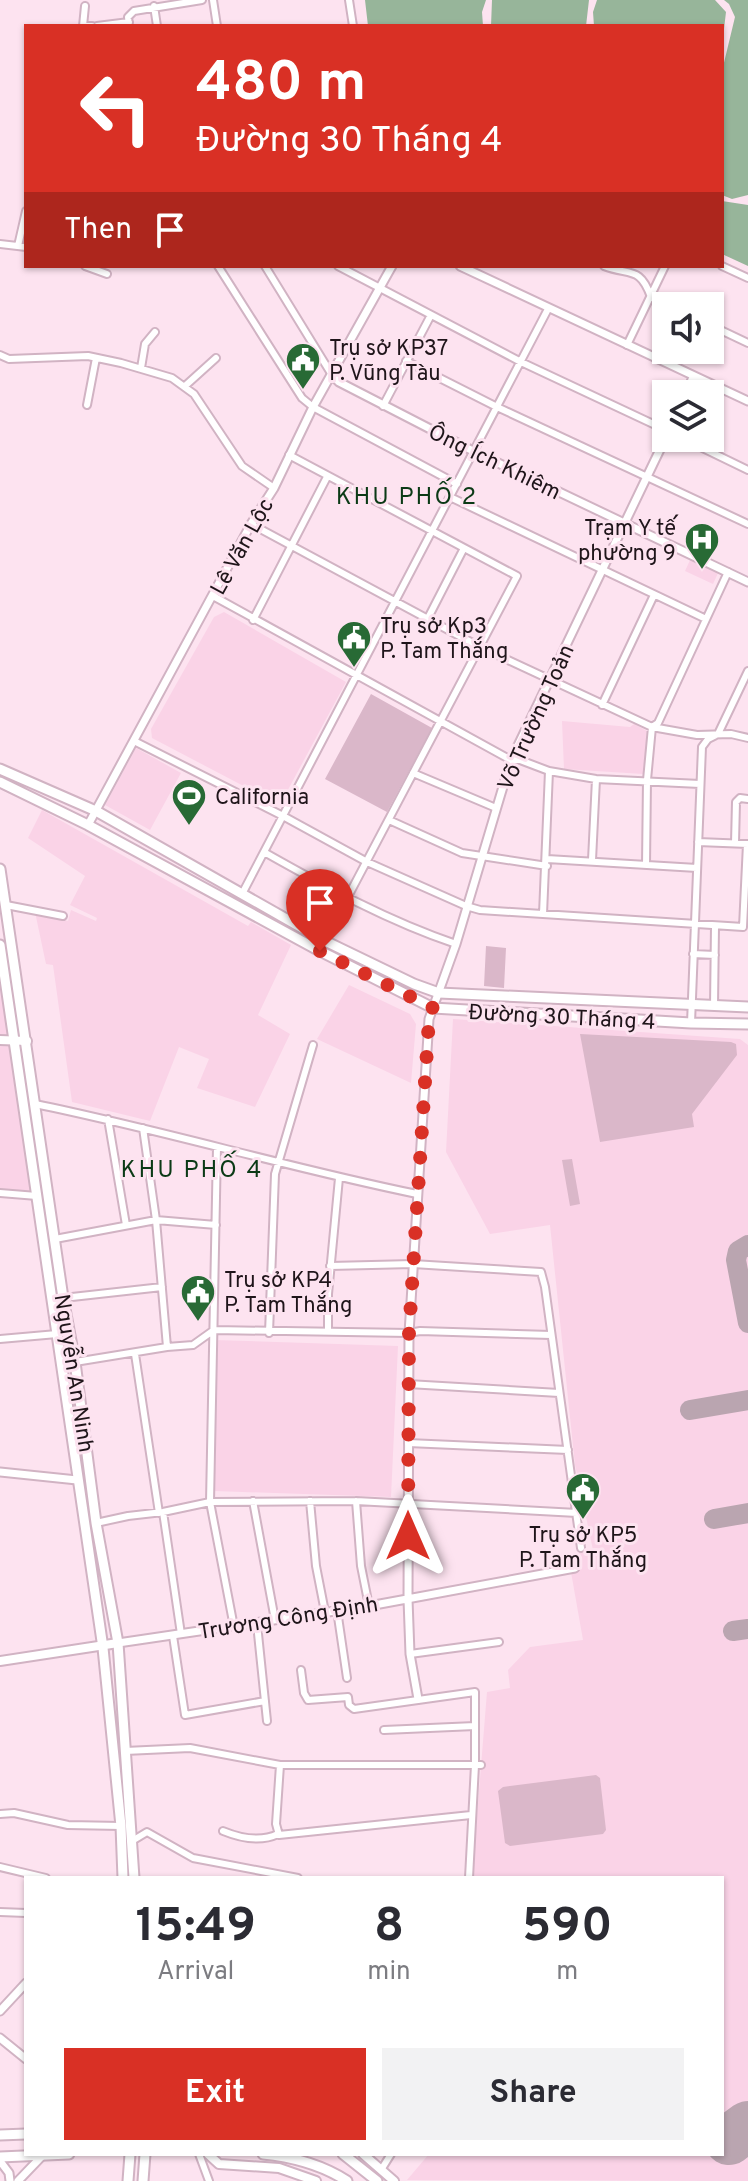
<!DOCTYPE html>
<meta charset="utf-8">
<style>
:root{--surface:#fff;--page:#f2f2f3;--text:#2b2b33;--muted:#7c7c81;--accent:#d93025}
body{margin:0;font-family:Overpass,sans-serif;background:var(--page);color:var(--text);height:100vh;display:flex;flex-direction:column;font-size:30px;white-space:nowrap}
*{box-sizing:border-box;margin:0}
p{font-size:26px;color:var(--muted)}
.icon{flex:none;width:44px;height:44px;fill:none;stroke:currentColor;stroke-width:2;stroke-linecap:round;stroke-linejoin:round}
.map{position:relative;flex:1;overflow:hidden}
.sheet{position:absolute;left:24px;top:1876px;width:700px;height:280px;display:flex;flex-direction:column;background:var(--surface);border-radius:0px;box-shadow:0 2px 6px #0004}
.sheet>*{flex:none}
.guide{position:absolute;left:24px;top:24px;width:700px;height:244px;border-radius:0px;box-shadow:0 2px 6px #0004;background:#d93025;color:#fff;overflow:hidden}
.controls{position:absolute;left:652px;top:292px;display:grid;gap:16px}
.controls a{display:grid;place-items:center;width:72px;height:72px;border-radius:0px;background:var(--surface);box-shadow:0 2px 6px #0004;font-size:40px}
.pin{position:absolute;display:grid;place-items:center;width:68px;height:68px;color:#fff;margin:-82px -34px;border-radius:50% 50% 50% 0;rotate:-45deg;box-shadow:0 0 8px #0007}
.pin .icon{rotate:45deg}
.me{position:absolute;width:88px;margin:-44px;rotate:0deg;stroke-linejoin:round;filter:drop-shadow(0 0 6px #0008)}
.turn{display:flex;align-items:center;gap:28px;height:168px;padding:0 40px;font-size:36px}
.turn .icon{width:104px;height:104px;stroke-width:2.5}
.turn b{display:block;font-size:56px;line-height:68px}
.then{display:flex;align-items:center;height:76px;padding:0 40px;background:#0003;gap:16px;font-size:30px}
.eta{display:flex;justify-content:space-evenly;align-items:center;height:136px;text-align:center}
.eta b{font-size:48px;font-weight:700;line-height:56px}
.primary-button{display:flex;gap:16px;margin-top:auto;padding:16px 40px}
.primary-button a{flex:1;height:92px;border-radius:0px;background:var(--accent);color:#fff;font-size:32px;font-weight:700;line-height:92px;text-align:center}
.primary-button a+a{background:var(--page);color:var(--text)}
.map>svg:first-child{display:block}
.built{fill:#fad3e7}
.green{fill:#dab7c9}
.water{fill:#97b59a}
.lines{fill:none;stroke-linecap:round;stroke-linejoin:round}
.taxiway{stroke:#baa5b0;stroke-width:20}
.runway{stroke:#baa5b0;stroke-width:50}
.minor-casing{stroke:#d1b3c3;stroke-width:10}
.tertiary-casing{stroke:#d1b3c3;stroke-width:11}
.secondary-casing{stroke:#d1b3c3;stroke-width:12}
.primary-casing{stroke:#d1b3c3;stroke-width:13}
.minor{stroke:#fff;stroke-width:6}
.tertiary{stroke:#fff;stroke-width:7}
.secondary{stroke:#fff;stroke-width:8}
.primary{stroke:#fff;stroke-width:9}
.route{stroke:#d93025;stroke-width:14;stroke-dasharray:0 25.2}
.labels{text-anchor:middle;stroke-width:6;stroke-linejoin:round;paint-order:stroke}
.poi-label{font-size:22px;fill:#1f151a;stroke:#fde3f0;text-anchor:start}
.street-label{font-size:22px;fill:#1f151a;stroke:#fde3f0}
.neighbourhood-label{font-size:24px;letter-spacing:2px;fill:#0b3a16;stroke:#fde3f0}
</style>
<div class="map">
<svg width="748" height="2181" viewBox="0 0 748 2181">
<rect width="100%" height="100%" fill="#fde3f0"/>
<!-- built -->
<path class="built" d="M691,558l28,13 -6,13 -28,-13z
M224,612l122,70 -63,117 -9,3 -122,-64 -1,-9 63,-112z
M562,721l68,6 4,-3 13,7 -4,43 -79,-5z
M136,748l45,25 -31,57 -45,-25z
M42,810l206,116 3,-4 40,23 -33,70 32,19 -35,73 -58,-19 12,-29 -30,-12 -29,74 -78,-19 -19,-137 -7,-1 -11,-52 33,9 3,-11 25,11 1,-3 -27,-13 15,-29 -57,-38z
M0,945l37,251 -37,-3z
M349,985l61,29 6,10 -5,59 -94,-44z
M453,1019l287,20 8,6v1136l-341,-1 22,-26h293v-276h-250l15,-186 23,-4 -2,-18 22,-23 53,-7 -15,-85 25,-5 -18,-85 -25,-240 -60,9 -44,-82z
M214,1340l184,6 -7,151 -177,-6 -3,-6z"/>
<!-- green -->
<path class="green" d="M371,694l61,34 -45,84 -62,-33z
M486,946l20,2 -2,40 -20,-2z
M580,1034l151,8 5,2 1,11 -45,59 2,13 -94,15z
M572,1159l8,45 -10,2 -8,-46z
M596,1775l4,3 6,52 -3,4 -93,12 -5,-3 -7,-52 5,-4z"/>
<!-- water -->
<path class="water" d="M365,0h121l-4,12 1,14h-115z
M492,0h97l-3,26h-95z
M597,0h118l11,12 -4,34v-20h-128l-1,-14z
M724,0h24v195l-16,4 -10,-4v-124l13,-54 -6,-13z
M722,201l26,4v61l-26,-12z"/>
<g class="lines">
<!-- taxiway -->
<path class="taxiway" d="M748,1245l-10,6 -2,9 12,63
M690,1410l58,-10
M714,1519l34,-6
M733,1631l15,-2"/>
<!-- runway -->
<path class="runway" d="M729,2140l19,-14"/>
<defs>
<path id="minor" d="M213,0l4,26
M349,0l4,26
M85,6l-2,20h9
M154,6l3,20
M97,26l32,-4
M129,26l-1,-9 6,-6 68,-11
M0,244l26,3
M18,246l8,-35
M85,266l22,8
M218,266l84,132 11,9 144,77
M265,266l67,109
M338,266l183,96 145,68
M604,266c26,10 36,0 47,31l19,9
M722,266l26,12
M710,325l38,18
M627,345l38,-79
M0,355l9,4 79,-3 33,7 51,15 22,16 48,72 32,22
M406,361l91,46 251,117
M141,368l4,-24 10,-12
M185,386l31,-28
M87,405l9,-47
M383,406l48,-91
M682,438l66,32
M289,455l228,121 -194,368
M450,497l256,122
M251,524l229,123 172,80 45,8 34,-1 17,4
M213,596l298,164h9l29,11 47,8 104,5
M428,618l36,-70
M253,620l74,-143
M602,705l52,-110
M134,741l149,75 84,46 99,44 14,4 263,17 4,-83
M413,773l83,35
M389,820l73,33 85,13
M698,842l50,2
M735,843l1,-41 4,-4 8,1
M264,852c62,35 124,69 192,92
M547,859l150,9
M592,860l4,-81
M646,865l1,-85 5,-53 6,-4 70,-151
M242,894l306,-585
M6,905l57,11
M543,914l6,-143
M693,954l22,1
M714,1006l1,-80
M691,1023l11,-276 6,-8 10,-5 30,-63
M35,1104c128,26 254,64 382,90
M108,1119l18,106
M143,1128l13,92 11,127
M217,1147l-7,355 24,125
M0,1193l37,3
M55,1239l101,-19 60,5
M330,1266l83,-2 128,8 4,15 36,261
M63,1298l99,-11
M328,1331v-37l11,-116
M269,1333l6,-159 38,-129
M0,1339l57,-5
M135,1354l24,159
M75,1362l92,-15 26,-2 21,-15 195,3 11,-2 131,4
M408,1384l151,9
M408,1443l160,7
M253,1501l22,119
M310,1501l6,65 9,46
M356,1501l5,65 8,40
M163,1512l18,122
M96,1523l32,-7 35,-4 47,-10 146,-1 221,12
M337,1610l10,68
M257,1624l10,97
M173,1636l12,79 80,-14
M410,1654l89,-12
M301,1670l3,23 4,7 40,-3 1,8 5,4 121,-17v73l-6,113
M384,1730l91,-4
M125,1751l65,-3 90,17h201
M280,1765l-4,59 3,11 192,-20
M0,1814l14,-1 54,12 53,1
M223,1831c17,7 38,11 55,3
M132,1841l15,-9 46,26 105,20
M0,1867l46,11
M0,1912l26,1
M199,2154l10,27
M381,2170l10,-16"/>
<path id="tertiary" d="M460,266l288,135
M332,375l7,7 134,69 275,131
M686,394l7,-17
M88,825l163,-301 23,-36 39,-81 79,-141
M0,1472l77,8
M118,1643l251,-37 206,-38
M418,1699l-8,-45 -2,-55 1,-266 20,-314 27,-75 55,-184 155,-323
M0,2011l26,-28
M0,2038l26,21
M0,2161l9,12 1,8
M18,2181l24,-25"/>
<path id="secondary" d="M0,1040l27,1
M0,1661l118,-18
M208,2154l11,10 60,4 37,13
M363,2154l31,27"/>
<path id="primary" d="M0,769l96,42 229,130 89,43 25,9 309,14
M0,782l88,43 232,126 113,57 258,15 57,1
M0,869l63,429 12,64 21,161 22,120 16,235
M0,945l103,703 18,178 2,52
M0,2135l26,-1
M263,2154c30,3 58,10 84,27
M343,2154l34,27
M0,2157l69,-3
M128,2181l2,-27
M143,2181l2,-27"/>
</defs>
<!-- minor casing -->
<use href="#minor" class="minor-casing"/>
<!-- tertiary casing -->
<use href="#tertiary" class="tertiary-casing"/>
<!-- secondary casing -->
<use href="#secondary" class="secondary-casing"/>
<!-- primary casing -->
<use href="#primary" class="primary-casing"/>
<!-- minor -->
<use href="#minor" class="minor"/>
<!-- tertiary -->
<use href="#tertiary" class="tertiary"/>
<!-- secondary -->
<use href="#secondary" class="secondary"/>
<!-- primary -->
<use href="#primary" class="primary"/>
</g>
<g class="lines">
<!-- route -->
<path class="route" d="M320,951l113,57 -4,11 -20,314 -1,203"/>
</g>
<!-- icons -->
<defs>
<symbol id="civic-pin" viewBox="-11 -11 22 30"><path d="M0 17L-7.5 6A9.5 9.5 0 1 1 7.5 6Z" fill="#286a35" stroke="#fde3f0"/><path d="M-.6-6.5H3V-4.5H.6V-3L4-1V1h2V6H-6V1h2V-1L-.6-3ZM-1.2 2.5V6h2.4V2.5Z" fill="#fff"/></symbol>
<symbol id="hospital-pin" viewBox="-11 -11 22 30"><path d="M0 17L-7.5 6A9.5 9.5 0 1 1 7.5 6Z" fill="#286a35" stroke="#fde3f0"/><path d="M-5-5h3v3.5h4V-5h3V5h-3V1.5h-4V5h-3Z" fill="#fff"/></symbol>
<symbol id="stadium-pin" viewBox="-11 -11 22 30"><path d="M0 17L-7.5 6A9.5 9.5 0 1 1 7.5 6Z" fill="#286a35" stroke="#fde3f0"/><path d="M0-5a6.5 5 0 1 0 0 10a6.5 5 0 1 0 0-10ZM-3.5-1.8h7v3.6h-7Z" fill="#fff"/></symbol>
</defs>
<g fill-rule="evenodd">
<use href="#civic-pin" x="283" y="340" width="40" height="54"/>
<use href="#hospital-pin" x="682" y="520" width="40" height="54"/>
<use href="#civic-pin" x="334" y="618" width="40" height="54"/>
<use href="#stadium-pin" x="169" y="776" width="40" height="54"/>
<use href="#civic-pin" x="178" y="1272" width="40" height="54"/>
<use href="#civic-pin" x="563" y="1470" width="40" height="54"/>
</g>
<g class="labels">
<!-- poi labels -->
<g class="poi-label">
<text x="329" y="355">Trụ sở KP37<tspan x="329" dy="25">P. Vũng Tàu</tspan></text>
<text x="676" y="535" text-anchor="end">Trạm Y tế<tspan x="676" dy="25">phường 9</tspan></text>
<text x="380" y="633">Trụ sở Kp3<tspan x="380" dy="25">P. Tam Thắng</tspan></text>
<text x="215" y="804">California</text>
<text x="224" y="1287">Trụ sở KP4<tspan x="224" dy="25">P. Tam Thắng</tspan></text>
<text x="583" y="1542" text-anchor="middle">Trụ sở KP5<tspan x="583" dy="25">P. Tam Thắng</tspan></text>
</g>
<!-- street labels -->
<g class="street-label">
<text transform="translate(495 461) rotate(26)" y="8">Ông Ích Khiêm</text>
<text transform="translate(241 546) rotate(-61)" y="8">Lê Văn Lộc</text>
<text transform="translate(535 717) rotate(-66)" y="8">Võ Trường Toản</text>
<text transform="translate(562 1016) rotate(3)" y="8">Đường 30 Tháng 4</text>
<text transform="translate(75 1373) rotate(81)" y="8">Nguyễn An Ninh</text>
<text transform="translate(288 1617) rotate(-9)" y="8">Trương Công Định</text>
</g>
<!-- neighbourhood labels -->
<g class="neighbourhood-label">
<text x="407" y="504">KHU PHỐ 2</text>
<text x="192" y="1177">KHU PHỐ 4</text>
</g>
</g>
</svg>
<div class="controls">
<a><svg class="icon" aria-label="sound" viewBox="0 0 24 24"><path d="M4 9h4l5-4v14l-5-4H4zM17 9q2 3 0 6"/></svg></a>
<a><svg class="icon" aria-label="layers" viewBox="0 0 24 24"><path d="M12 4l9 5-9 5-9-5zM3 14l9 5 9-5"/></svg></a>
</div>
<div class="pin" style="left:320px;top:951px;background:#d93025"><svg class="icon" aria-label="arrive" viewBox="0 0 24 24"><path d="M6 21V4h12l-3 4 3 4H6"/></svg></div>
<svg class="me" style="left:408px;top:1536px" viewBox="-20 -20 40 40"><path d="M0-17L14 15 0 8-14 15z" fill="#d93025" stroke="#fff" stroke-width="4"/></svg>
<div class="guide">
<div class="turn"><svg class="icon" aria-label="left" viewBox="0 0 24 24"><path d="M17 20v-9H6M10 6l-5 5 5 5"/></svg><div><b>480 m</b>Đường 30 Tháng 4</div></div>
<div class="then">Then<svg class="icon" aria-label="arrive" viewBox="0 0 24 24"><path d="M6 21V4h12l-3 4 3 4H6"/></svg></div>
</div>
<section class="sheet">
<div class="eta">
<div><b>15:49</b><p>Arrival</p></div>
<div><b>8</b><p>min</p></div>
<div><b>590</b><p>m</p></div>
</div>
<div class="primary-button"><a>Exit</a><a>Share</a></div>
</section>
</div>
